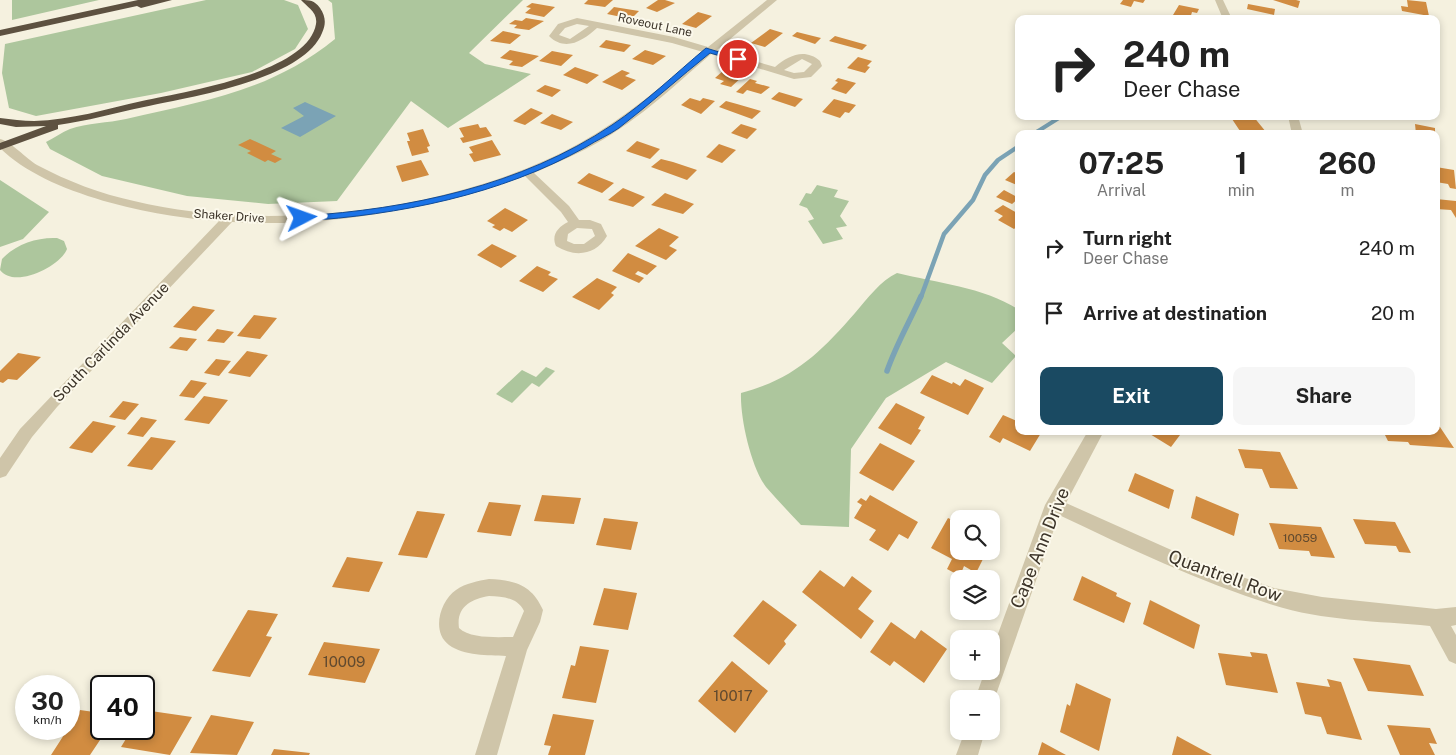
<!DOCTYPE html>
<meta charset="utf-8">
<style>
:root{--surface:#fff;--page:#f6f6f6;--text:#222;--muted:#767676;--accent:#1a4a62}
body{margin:0;font-family:"Public Sans",sans-serif;background:var(--page);color:var(--text);height:100vh;display:flex;flex-direction:column;font-size:19px;white-space:nowrap}
*{box-sizing:border-box;margin:0}
p{font-size:16px;color:var(--muted)}
.icon{flex:none;width:28px;height:28px;fill:none;stroke:currentColor;stroke-width:2;stroke-linecap:round;stroke-linejoin:round}
.map{position:relative;flex:1;overflow:hidden}
.details{position:absolute;left:1015px;top:130px;width:425px;height:305px;display:flex;flex-direction:column;background:var(--surface);border-radius:10px;box-shadow:0 2px 8px #0003}
.details>*{flex:none}
.hud{position:absolute;left:1015px;top:15px;width:425px;height:105px;border-radius:10px;box-shadow:0 2px 8px #0003;background:#fff;color:var(--text);overflow:hidden}
.fabs{position:absolute;left:950px;top:510px;display:grid;gap:10px}
.fabs a{display:grid;place-items:center;width:50px;height:50px;border-radius:10px;background:var(--surface);box-shadow:0 2px 8px #0003;font-size:25px}
.speed{position:absolute;left:15px;top:675px;display:flex;gap:10px;font-size:25px;font-weight:700;text-align:center}
.speed>*{display:grid;place-content:center;width:65px;height:65px;border-radius:50%;background:var(--surface);box-shadow:0 2px 8px #0003;line-height:1}
.speed small{font-size:12px;font-weight:400}
.speed .limit{border:2px solid #111;border-radius:8px;background:#fff;color:#111}
.pin{position:absolute;display:grid;place-items:center;width:42px;height:42px;color:#fff;margin:-21px;border:2px solid #fff;border-radius:50%;box-shadow:0 1px 5px #0007}
.me{position:absolute;width:55px;margin:-28px;rotate:86deg;stroke-linejoin:round;filter:drop-shadow(0 0 4px #0008)}
.turn{display:flex;align-items:center;gap:18px;height:105px;padding:0 25px;font-size:22px}
.turn .icon{width:65px;height:65px;stroke-width:2.5}
.turn b{display:block;font-size:35px;line-height:42px}
.eta{display:flex;justify-content:space-evenly;align-items:center;height:85px;text-align:center}
.eta b{font-size:30px;font-weight:700;line-height:35px}
.cta{display:flex;gap:10px;margin-top:auto;padding:10px 25px}
.cta a{flex:1;height:58px;border-radius:10px;background:var(--accent);color:#fff;font-size:20px;font-weight:700;line-height:58px;text-align:center}
.cta a+a{background:var(--page);color:var(--text)}
ul{padding:0;list-style:none}
li{display:flex;align-items:center;gap:15px;height:65px;padding:0 25px}
li div{flex:1}
li b{display:block;font-size:19px}
li em{font-style:normal}
.map>svg:first-child{display:block}
.green{fill:#adc69d}
.water{fill:#7ba3b5}
.lines{fill:none;stroke-linecap:round;stroke-linejoin:round}
.stream-far2{stroke:#7ba3b5;stroke-width:4}
.stream-far1{stroke:#7ba3b5;stroke-width:4.5}
.stream{stroke:#7ba3b5;stroke-width:5.5}
.building{fill:#d18c41}
.minor{fill:#cfc5a9;fill-rule:evenodd}
.highway{fill:#5d5140;fill-rule:evenodd}
.route{fill:#1a73e8;stroke:#114b97}
.labels{text-anchor:middle;stroke-width:4;stroke-linejoin:round;paint-order:stroke}
.far-street-label{font-size:12px;fill:#3c3429;stroke:#fcf9ec}
.number-label{font-size:12px;fill:#614a2f}
.street-label{font-size:15px;fill:#3c3429;stroke:#fcf9ec}
.near-number-label{font-size:15px;fill:#614a2f}
.near-street-label{font-size:18px;fill:#3c3429;stroke:#fcf9ec}
</style>
<div class="map">
<svg width="1456" height="755" viewBox="0 0 1456 755">
<rect width="100%" height="100%" fill="#f5f1df"/>
<!-- green -->
<path class="green" d="M12,0h87l-87,20z
M206,0h78l14,5 10,24 -13,20 -43,23 -91,21 -125,23 -27,-8 -7,-35 3,-29z
M328,0h195l-54,53 16,11 46,10 -83,54 -37,-27 -74,100 -69,3 -81,-8 -85,-20 -52,-27 -4,-7c8,-4 16,-10 24,-13 17,-6 38,-6 56,-10 78,-18 145,-28 209,-80l-3,-36z
M0,180l49,32 -26,27 -23,8z
M817,185l21,5 -4,7 15,4 -9,15 7,10 -11,2 7,11 -20,5 -15,-23 6,-2 -7,-11 -8,-3 7,-12 5,1z
M57,238l7,3 3,8c-7,18 -53,40 -67,21l2,-11c14,-15 35,-22 55,-21z
M897,273c40,10 87,14 122,37v17l-17,16 14,13 -24,27 -46,-21 -60,36 -35,51 -2,78 -48,-2c-12,-13 -24,-25 -35,-38 -15,-20 -26,-69 -25,-94 53,-14 79,-40 114,-80 12,-14 26,-33 42,-40z
M546,367l9,4 -16,16 -7,-4 -20,20 -16,-9 26,-24 14,7z"/>
<!-- water -->
<path class="water" d="M305,102l31,14 -36,21 -19,-9 23,-12 -11,-8z"/>
<g class="lines">
<!-- stream-far2 -->
<path class="stream-far2" d="M1035,133l27,-17"/>
<!-- stream-far1 -->
<path class="stream-far1" d="M1033,134l4,-2
M921,297l23,-63 29,-34 12,-25 13,-15 21,-14"/>
<!-- stream -->
<path class="stream" d="M887,371c9,-26 23,-50 34,-75"/>
</g>
<!-- building -->
<path class="building" d="M588,0h25l-8,7 -21,-3z
M658,0h7l10,3 -18,9 -11,-4z
M1123,0h22l-2,3 -9,-2 -3,6 -11,-3z
M1273,0h23l4,1 -2,7z
M1407,0l19,2 3,14 -27,-5 -1,-5 7,1z
M532,3l23,4 -11,10 -19,-4 6,-5 -5,-1z
M1248,4l27,5 -1,6 -27,-6z
M1179,5l20,4 -2,4 -5,-1 -2,7 -17,-4z
M614,7l25,4 -8,8 -24,-5z
M698,12l14,4 -16,12 -14,-4z
M526,18l18,3 -15,9 -15,-2 3,-3 -8,-1 6,-4 7,1z
M770,29l13,4 -18,14 -14,-4z
M503,31l18,4 -11,9 -20,-3z
M797,32l24,6 -6,6 -23,-8z
M835,36l32,9 -5,5 -33,-9z
M606,40l25,5 -7,7 -25,-5z
M510,50l29,6 -17,11 -13,-2 4,-4 -13,-3z
M645,50l21,6 -13,9 -21,-6z
M552,51l21,4 -12,11 -22,-5z
M858,57l14,4 -5,5 3,1 -5,6 -18,-5z
M575,67l24,8 -12,9 -24,-9z
M622,70l8,3 -5,3 11,4 -14,10 -20,-8z
M724,70l19,6 -12,11 -11,-3 4,-3 -9,-3z
M838,78l18,5 -10,11 -15,-5 7,-7 -3,-1z
M750,79l7,2 -2,2 15,4 -9,7 -14,-4 -4,4 -7,-2z
M545,85l16,5 -9,7 -16,-6z
M779,92l24,7 -8,8 -24,-8z
M690,98l10,3 3,-3 12,3 -14,13 -20,-9z
M834,99l22,6 -7,8 -4,-1 -5,6 -18,-6z
M726,101l11,3 24,7 -9,8 -33,-12z
M531,108l12,5 -18,12 -12,-4z
M552,114l21,8 -12,8 -21,-7z
M1230,116h23l13,16 -26,-1z
M478,124l2,4 6,-1 6,9 -29,7 -3,-5 4,-1 -5,-9z
M741,124l16,5 -10,10 -16,-6z
M1415,124l20,4v6h-19z
M423,129l7,17 -3,1 2,5 -17,4 -5,-15h3l-3,-8z
M250,139l26,12 -5,3 11,5 -7,4 -7,-3 -3,2 -18,-9 4,-2 -13,-6z
M492,140l9,15 -27,7 -5,-8 4,-1 -4,-6z
M637,141l23,8 -10,10 -24,-8z
M719,144l17,6 -14,13 -16,-6z
M661,159l12,3 24,8 -10,10 -36,-13z
M421,160l8,15 -27,7 -6,-16z
M1436,167l18,3 2,19 -6,-1 -2,-4 -12,-2z
M1014,172l5,2v12l-14,-6z
M589,173l25,10 -12,10 -25,-10z
M623,188l22,9 -12,10 -25,-7z
M1004,190l15,8 -7,6 -16,-7z
M665,193l29,11 -11,10 -32,-9z
M1436,199l20,2v17l-5,-8 -15,-1z
M1003,205l16,9v11l-5,4 -16,-9 5,-4 -9,-5z
M505,208l23,12 -16,12 -8,-4 -4,3 -8,-4 3,-2 -8,-4z
M659,228l20,9 -10,9 8,4 -11,10 -31,-14z
M492,244l25,12 -16,12 -24,-13z
M628,253l29,13 -10,9 -9,-4 -3,3 9,4 -5,5 -27,-12z
M537,266l14,6 -3,3 10,4 -15,13 -24,-11z
M597,278l20,9 -6,6 3,2 -15,15 -27,-13z
M193,306l22,4 -19,21 -23,-4z
M254,315l23,3 -17,21 -23,-3z
M217,329l17,3 -10,11 -17,-2z
M180,337l17,2 -10,12 -18,-3z
M247,351l21,4 -18,22 -22,-4z
M18,353l23,4 -24,23 -9,-1 -5,4 -3,-1v-11z
M216,359l15,2 -12,15 -15,-3z
M932,375l20,9 1,-2 7,4 5,-7 19,9 -16,27 -48,-22z
M191,380l16,3 -13,15 -15,-2z
M204,396l24,4 -19,24 -25,-4z
M123,401l16,3 -14,16 -16,-3z
M896,403l29,14 -7,12 3,1 -10,15 -33,-17z
M1003,415l16,7v9l22,2 -11,18 -27,-13 -3,5 -11,-6z
M141,417l16,3 -14,17 -16,-3z
M93,421l23,5 -24,27 -23,-5z
M1436,426l4,1 14,21 -44,-3 -2,-3 -20,-1 -5,-10h53z
M1145,431h38l-12,16z
M151,437l25,4 -24,29 -25,-4z
M880,443l35,18 -22,30 -34,-18z
M1238,449l42,3 18,37 -28,-1 -8,-19 -17,-1z
M1135,473l39,17 -5,19 -41,-18z
M542,495l39,3 -7,26 -40,-3z
M870,495l48,27 -10,17 -9,-5 -11,17 -19,-11 7,-10 -22,-12 8,-13 -5,-3 4,-4 5,3z
M1196,496l43,18 -5,22 -43,-18z
M489,502l32,3 -10,31 -34,-4z
M417,511l28,3 -18,44 -29,-3z
M604,518l34,4 -7,28 -35,-5z
M948,518l11,5v28h28l-11,22 -12,-7 -4,10 -13,-7 5,-10 -21,-11z
M1353,519l42,3 16,31 -12,-1 -3,-6 -31,-2z
M1269,523l52,4 14,31 -24,-2 -2,-5 -30,-2z
M347,557l36,5 -14,30 -37,-5z
M820,570l24,17 8,-11 20,15 -14,18 16,12 -13,18 -59,-47z
M1082,576l35,17 -1,3 15,7 -7,20 -51,-23z
M604,588l33,5 -9,37 -35,-5z
M763,600l34,25 -13,16 2,3 -17,21 -36,-29z
M1150,600l50,25 -6,24 -51,-25z
M248,610l30,4 -12,22 6,1 -22,40 -38,-6z
M891,622l24,17 6,-9 26,19 -23,34 -30,-22 -4,5 -20,-14z
M324,642l56,7 -15,34 -57,-8z
M580,646l29,4 -13,53 -34,-5 9,-33 4,1z
M1250,652l17,2 11,39 -52,-8 -8,-32 34,4z
M1353,658l57,7 14,31 -56,-5z
M732,661l36,30 -33,42 -37,-32z
M1327,679l14,3 21,58 -35,-6 -6,-17 -16,-3 -9,-32 34,5z
M1076,683l35,16 -12,52 -39,-19 7,-28 3,2z
M80,710l21,3v13l-5,9 6,2 -12,18h-39z
M144,710l48,7 -22,38 -49,-8 11,-18h12z
M553,714l41,6 -9,35h-37l3,-9 -7,-1z
M211,715l43,7 -17,33 -47,-2z
M1387,725l43,3 7,16 -8,-1 6,12h-35z
M1177,736l35,19h-40z
M1042,742l24,13h-28z
M274,749l36,4 -1,2h-38z"/>
<g class="lines">
<!-- minor -->
<path class="minor" d="M767,0h10l-60,50 58,17c14,-12 30,-19 45,-6l2,5 -11,11 -17,2 -83,-25c-39,34 -78,71 -125,95 -16,8 -34,16 -52,24l35,33 10,14h11l11,4 6,12c-11,19 -32,22 -51,10 -5,-11 2,-19 12,-24l-7,-10 -36,-36c-95,32 -192,52 -293,46l-175,185 -25,30 -26,39 -6,2v-20l20,-29 199,-208c-64,-4 -172,-26 -219,-73v-9c10,2 27,20 37,26 30,16 64,29 97,36 135,33 324,10 446,-58 45,-25 84,-59 123,-91l-31,-9 -75,-15c-14,13 -32,24 -48,8l9,-12 19,-6 97,19 34,10zM577,24l12,2 -19,13 -11,-4 6,-7zM802,59l10,5 -8,8 -10,1 -10,-3zM577,228l15,1 3,7 -11,8h-10l-7,-3 1,-7z
M1215,0h8l9,19h-9z
M1288,116h10l5,18h-11z
M1088,431h16l-38,72 130,58 78,27 48,9 114,12 20,-2v18l-5,1 5,9v29l-7,-3 -19,-35c-51,-5 -108,-5 -157,-21 -74,-23 -144,-57 -214,-90l-67,191 -1,-7h-16l10,-28h6v-18l54,-148z
M489,579c26,1 43,6 54,31l-3,12 -13,28 -30,105h-22l31,-99c-18,-1 -42,0 -57,-11 -18,-13 -9,-44 7,-55 10,-7 22,-9 33,-11zM489,596c14,1 28,1 35,15l-11,26c-15,0 -43,2 -54,-9 -3,-21 12,-29 30,-32z
M965,731h20l-7,24h-22z"/>
<!-- highway -->
<path class="highway" d="M138,0h34l-31,8 -4,-2 -137,30v-6z
M301,0c9,0 13,0 19,8 6,9 6,16 2,25 -19,47 -133,64 -178,74 -29,6 -57,14 -86,18v4l-58,21v-7l46,-17 -30,1 -16,-3v-6c11,1 23,3 34,3 37,-1 73,-12 108,-20 41,-9 166,-28 174,-77 2,-12 -9,-17 -15,-24z"/>
</g>
<!-- route -->
<path class="route" d="M706,48l36,11 -4,2 -28,-8c-30,24 -60,51 -91,75 -10,7 -22,12 -33,19 -86,48 -187,68 -284,74l-5,-3 5,-2c107,-7 219,-30 310,-91 33,-22 63,-51 94,-77z"/>
<g class="labels">
<!-- far-street labels -->
<g class="far-street-label">
<text transform="translate(655 25) rotate(12)" y="4">Roveout Lane</text>
<text transform="translate(229 216) rotate(4)" y="4">Shaker Drive</text>
</g>
<!-- number labels -->
<g class="number-label">
<text x="1300" y="542">10059</text>
</g>
<!-- street labels -->
<g class="street-label">
<text transform="translate(111 342) rotate(-46)" y="5">South Carlinda Avenue</text>
</g>
<!-- near-number labels -->
<g class="near-number-label">
<text x="344" y="667">10009</text>
<text x="733" y="701">10017</text>
</g>
<!-- near-street labels -->
<g class="near-street-label">
<text transform="translate(1040 548) rotate(-68)" y="6">Cape Ann Drive</text>
<text transform="translate(1225 576) rotate(20)" y="6">Quantrell Row</text>
</g>
</g>
</svg>
<div class="fabs">
<a><svg class="icon" aria-label="search" viewBox="0 0 24 24"><circle cx="10" cy="10" r="6"/><path d="M15 15l6 6"/></svg></a>
<a><svg class="icon" aria-label="layers" viewBox="0 0 24 24"><path d="M12 4l9 5-9 5-9-5zM3 14l9 5 9-5"/></svg></a>
<a>+</a>
<a>−</a>
</div>
<div class="speed"><div>30<small>km/h</small></div><div class="limit">40</div></div>
<div class="pin" style="left:738px;top:59px;background:#d93025"><svg class="icon" aria-label="arrive" viewBox="0 0 24 24"><path d="M6 21V4h12l-3 4 3 4H6"/></svg></div>
<svg class="me" style="left:302px;top:218px" viewBox="-20 -20 40 40"><path d="M0-17L14 15 0 8-14 15z" fill="#1a73e8" stroke="#fff" stroke-width="4"/></svg>
<div class="hud">
<div class="turn"><svg class="icon" aria-label="right" viewBox="0 0 24 24"><path d="M7 20v-9h11M14 6l5 5-5 5"/></svg><div><b>240 m</b>Deer Chase</div></div>
</div>
<section class="details">
<div class="eta">
<div><b>07:25</b><p>Arrival</p></div>
<div><b>1</b><p>min</p></div>
<div><b>260</b><p>m</p></div>
</div>
<ul>
<li><svg class="icon" aria-label="right" viewBox="0 0 24 24"><path d="M7 20v-9h11M14 6l5 5-5 5"/></svg><div><b>Turn right</b><p>Deer Chase</p></div><em>240 m</em></li>
<li><svg class="icon" aria-label="arrive" viewBox="0 0 24 24"><path d="M6 21V4h12l-3 4 3 4H6"/></svg><div><b>Arrive at destination</b></div><em>20 m</em></li>
</ul>
<div class="cta"><a>Exit</a><a>Share</a></div>
</section>
</div>
